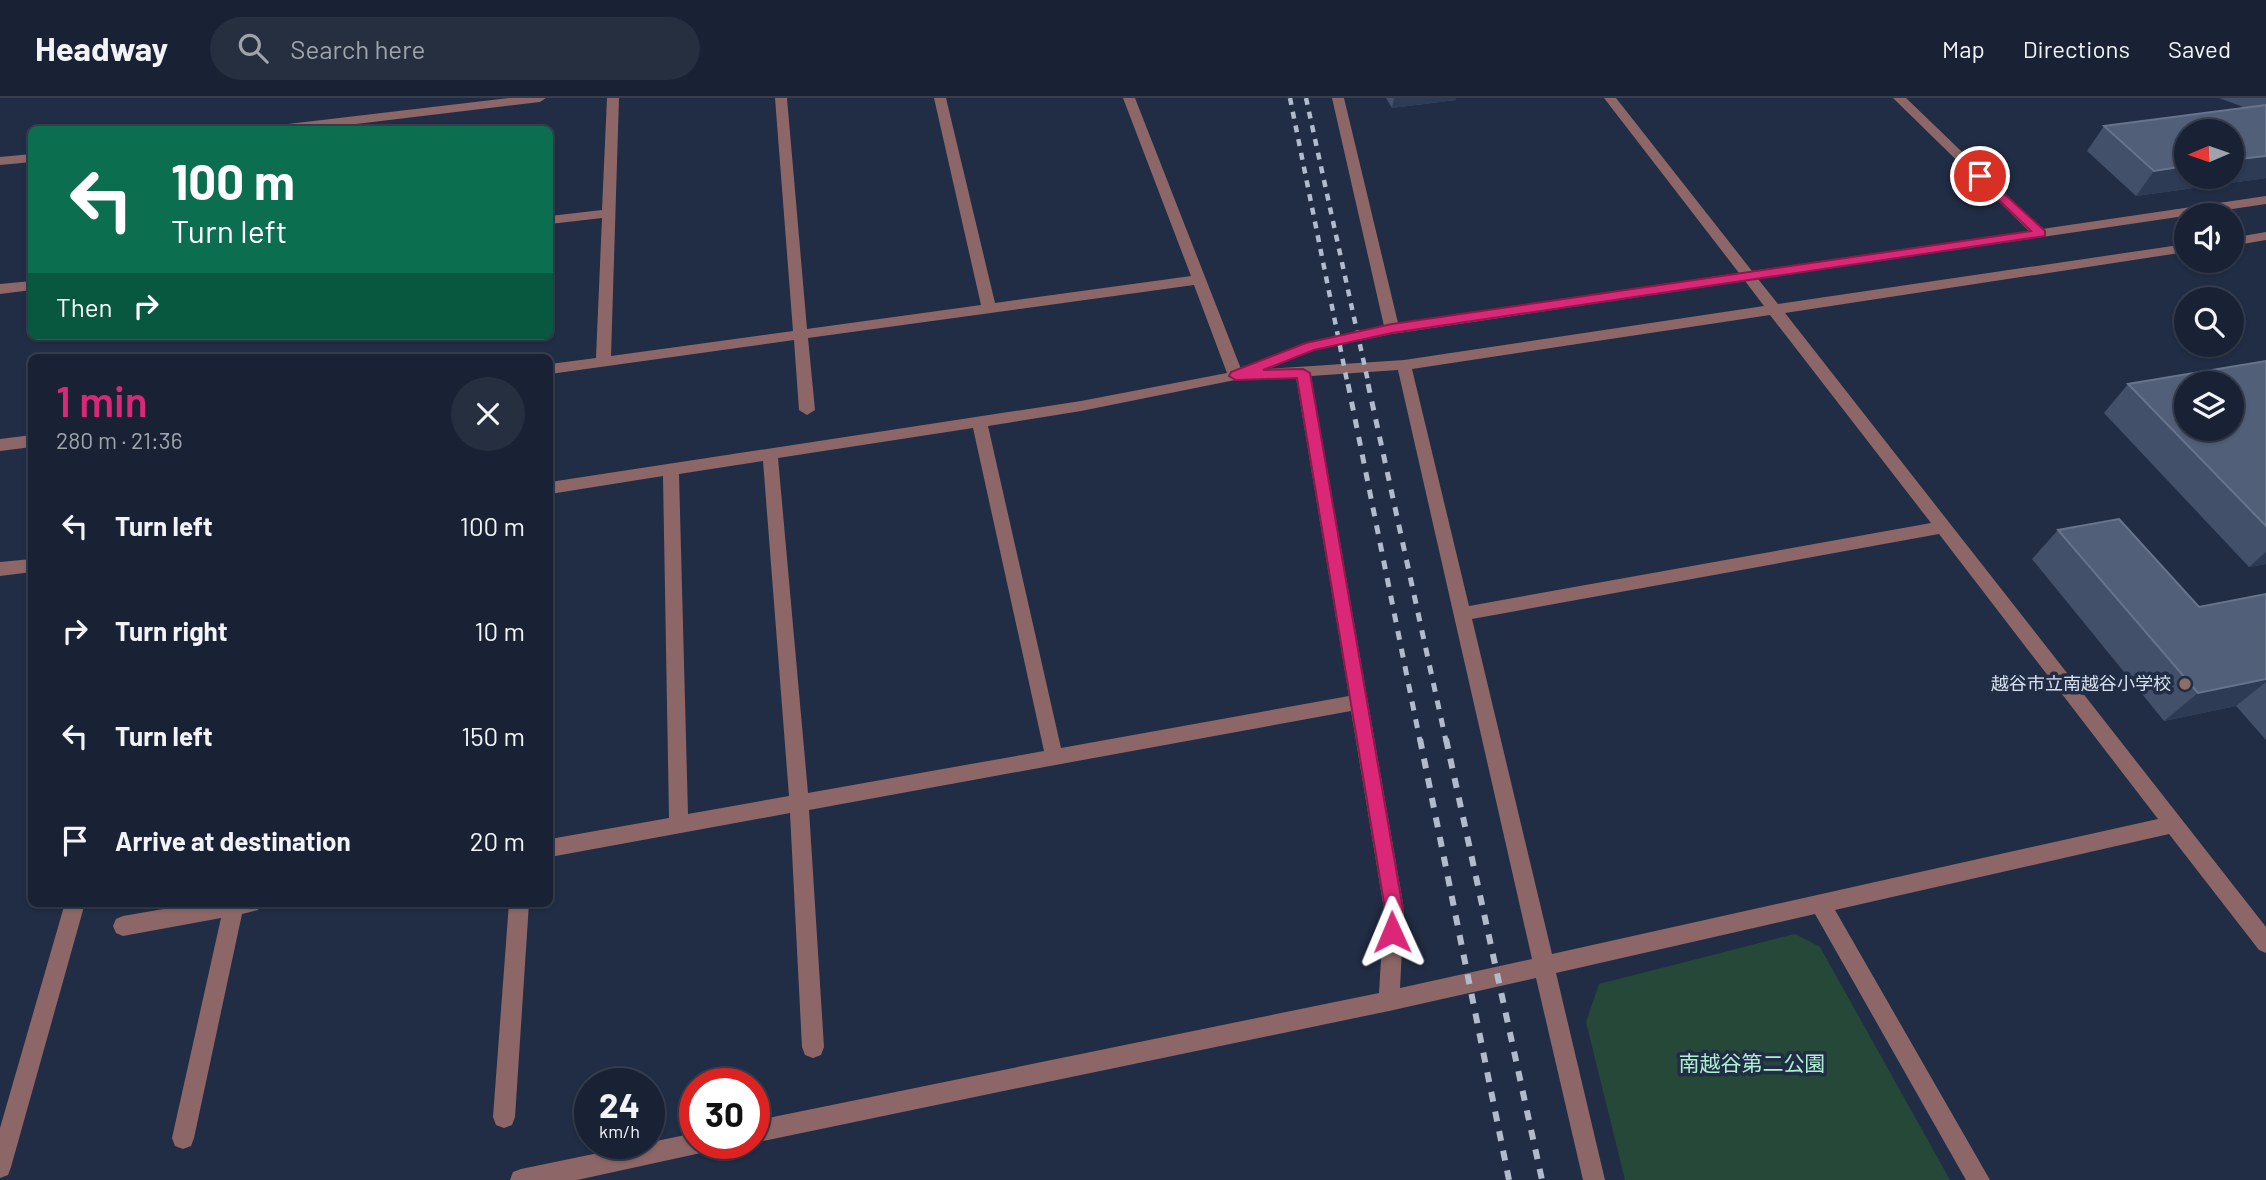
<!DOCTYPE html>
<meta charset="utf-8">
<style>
:root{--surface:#192234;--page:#262f40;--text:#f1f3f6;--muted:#9fa4ac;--line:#373f4f;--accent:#db2777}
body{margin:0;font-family:Barlow,"Noto Sans JP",sans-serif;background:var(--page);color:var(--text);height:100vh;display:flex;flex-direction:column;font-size:26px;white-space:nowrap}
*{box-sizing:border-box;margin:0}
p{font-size:23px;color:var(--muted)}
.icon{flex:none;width:38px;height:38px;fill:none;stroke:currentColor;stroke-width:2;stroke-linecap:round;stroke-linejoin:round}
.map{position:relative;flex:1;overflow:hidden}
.panel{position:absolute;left:28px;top:256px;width:525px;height:553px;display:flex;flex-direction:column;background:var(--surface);border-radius:10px;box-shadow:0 2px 5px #0004,0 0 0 2px var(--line)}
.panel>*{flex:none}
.top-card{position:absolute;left:28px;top:28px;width:525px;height:214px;border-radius:10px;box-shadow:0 2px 5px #0004,0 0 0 2px var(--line);background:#0b6e4f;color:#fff;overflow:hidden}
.needle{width:46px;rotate:268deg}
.controls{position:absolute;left:2174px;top:21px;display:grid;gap:14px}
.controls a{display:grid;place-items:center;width:70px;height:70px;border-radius:50%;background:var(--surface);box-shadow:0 2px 5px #0004,0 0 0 2px var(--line);font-size:35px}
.speed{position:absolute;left:574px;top:970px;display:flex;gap:14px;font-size:35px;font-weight:700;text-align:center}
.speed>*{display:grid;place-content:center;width:91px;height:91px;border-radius:50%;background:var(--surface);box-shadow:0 2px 5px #0004,0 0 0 2px var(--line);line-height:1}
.speed small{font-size:18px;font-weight:400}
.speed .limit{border:10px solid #d22;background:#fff;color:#111}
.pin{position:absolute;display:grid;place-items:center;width:60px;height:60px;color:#fff;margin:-30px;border:4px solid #fff;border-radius:50%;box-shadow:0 2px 7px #0007}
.me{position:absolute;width:77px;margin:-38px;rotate:359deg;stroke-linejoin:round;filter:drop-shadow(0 0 5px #0008)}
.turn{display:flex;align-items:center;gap:24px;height:147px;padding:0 28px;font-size:32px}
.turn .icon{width:91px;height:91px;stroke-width:2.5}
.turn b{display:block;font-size:49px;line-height:60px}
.then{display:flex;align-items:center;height:66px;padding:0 28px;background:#0003;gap:14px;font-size:26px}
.round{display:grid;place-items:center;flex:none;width:74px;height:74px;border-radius:37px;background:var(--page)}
.overview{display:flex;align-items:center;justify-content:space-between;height:119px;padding:0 28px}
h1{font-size:42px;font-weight:600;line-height:52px;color:var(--accent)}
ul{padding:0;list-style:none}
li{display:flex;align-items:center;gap:21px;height:105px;padding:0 28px}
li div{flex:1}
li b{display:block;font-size:26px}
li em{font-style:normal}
header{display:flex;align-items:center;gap:42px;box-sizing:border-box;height:98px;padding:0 35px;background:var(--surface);border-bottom:2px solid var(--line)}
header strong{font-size:33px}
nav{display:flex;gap:38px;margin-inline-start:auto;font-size:24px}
.search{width:490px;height:63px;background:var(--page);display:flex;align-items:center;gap:18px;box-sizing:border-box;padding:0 24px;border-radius:38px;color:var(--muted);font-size:26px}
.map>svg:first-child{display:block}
.green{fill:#264839}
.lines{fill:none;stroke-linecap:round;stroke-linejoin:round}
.minor{fill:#8d6768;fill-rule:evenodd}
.rail-far2{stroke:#b2bbcd;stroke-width:4.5;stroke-dasharray:7 7;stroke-linecap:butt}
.rail-far1{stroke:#b2bbcd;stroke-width:5;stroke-dasharray:9 9;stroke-linecap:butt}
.rail{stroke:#b2bbcd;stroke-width:6;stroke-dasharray:10 10;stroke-linecap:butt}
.wall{fill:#42506a}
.shaded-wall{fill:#2e3b55}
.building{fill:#525f78;stroke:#67748b;stroke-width:2;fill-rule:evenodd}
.route{fill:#db2777;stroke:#8e194d;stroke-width:2}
.education-dot{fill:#8d6e63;stroke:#212d45;stroke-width:2.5}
.labels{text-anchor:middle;stroke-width:7;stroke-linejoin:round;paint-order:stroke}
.poi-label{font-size:18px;fill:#d7e0f0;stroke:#212d45;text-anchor:end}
.near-park-label{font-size:21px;fill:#acf0d0;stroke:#212d45}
</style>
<header>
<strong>Headway</strong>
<div class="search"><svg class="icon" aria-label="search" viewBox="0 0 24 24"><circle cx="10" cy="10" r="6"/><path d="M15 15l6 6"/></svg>Search here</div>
<nav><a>Map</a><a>Directions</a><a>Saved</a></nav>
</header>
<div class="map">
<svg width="2266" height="1082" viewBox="0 0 2266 1082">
<rect width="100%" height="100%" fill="#212d45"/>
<!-- green -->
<path class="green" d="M1795,836l25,13 130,233h-325l-39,-158 13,-38z"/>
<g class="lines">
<!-- minor -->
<path class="minor" d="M509,0h37l-6,4 -234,28h-41l6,-4z
M607,0h12l-8,258 182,-25 -18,-233h12l20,231 174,-24 -47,-207h12l49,205 196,-27 -68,-178h12l106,271 65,-26 78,-17 -52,-228h12l54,225 341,-50 -135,-175h12l136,173 277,-40 -136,-133h13l136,131 224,-33v8l-508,75 20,25 408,-60v8l-401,61 481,614v26l-7,-3 -90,-116 -334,76 155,270h-24l-151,-266 -259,59 49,207h-22l-47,-202 -147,33 -635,132h-1l1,-22 625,-128 5,-84 -33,-198 -542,99 15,237 -3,8 -8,3 -8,-3 -3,-8 -12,-234 -240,44v-18l119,-21 -6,-342 -113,18v-12l531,-81 146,-28 -33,-88 -386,53 7,72 -8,5 -8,-5 -5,-70 -244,34v-10l46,-6 6,-140 -52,6v-8l52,-6zM1745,183l19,25 -360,54 -136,9 46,-19 78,-16zM1770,217l161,208 -462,83 -57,-237zM1398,272l134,589 -132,29 4,-79 -93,-533zM1296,279l53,319 -288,52 -73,-322 93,-15 164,-33zM973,330l71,323 -236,42 -30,-335zM763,363l26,335 -101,18 -9,-340zM1939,436l219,285 -606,135 -80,-335z
M32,56v8l-32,3v-8z
M2266,134v8l-35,6v-8z
M32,183v9l-32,4v-10z
M32,337v12l-32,4v-12z
M32,461v13l-32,4v-14z
M65,805h20l-74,264 -3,8 -8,3v-50z
M198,805h63l-3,7 -16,4 -48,224 -3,8 -8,3 -8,-3 -3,-8 49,-220 -98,18 -7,-3 -3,-7 3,-7 7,-3z
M509,805h20l-14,214 -3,8 -8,3 -8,-3 -3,-8z
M695,1035v10h18l-3,8 -133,29h-67l3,-8 8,-3z"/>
<!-- rail-far2 -->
<path class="rail-far2" d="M1290,0l58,288
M1306,0l63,288"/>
<!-- rail-far1 -->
<path class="rail-far1" d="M1348,286l72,357
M1368,286l78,357"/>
<!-- rail -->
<path class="rail" d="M1420,641l89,441
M1446,641l96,441"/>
</g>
<!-- wall -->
<path class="wall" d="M1386,0h70v2l-64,8z
M2219,0h47v80l-130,18 -49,-45 17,-25 142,-18z
M2266,263v203l-17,3 -145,-154 24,-29z
M2058,432l141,77 67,-13v146l-30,-34 -72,15 -132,-162z"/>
<!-- shaded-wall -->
<path class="shaded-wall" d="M1394,0h62v2l-64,8z
M2266,58v22l-130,18 18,-25 32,-5v11h45v-17z
M2266,454v12l-17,3z
M2266,581v3l-30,24 -72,15 34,-28z"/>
<!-- building -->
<path class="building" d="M2266,7v51l-35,4v-29h-45v35l-32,5 -50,-45z
M2266,263v165l-138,-142zM2186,285h45v46h-45z
M2119,421l80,88 67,-13v85l-68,14 -140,-163z"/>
<!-- route -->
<path class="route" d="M1980,74l65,59v5l-653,97 -78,17 -51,20 40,-1 7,4 93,536 -4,29 -7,2 -6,-2 -1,-29 -88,-531 -61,2 -7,-4 2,-4 75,-29 86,-19 639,-93 -55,-53v-5z"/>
<!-- markers -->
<circle class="education-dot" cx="2185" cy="586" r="7"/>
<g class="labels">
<!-- poi labels -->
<g class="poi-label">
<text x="2171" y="592">越谷市立南越谷小学校</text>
</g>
<!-- near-park labels -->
<g class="near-park-label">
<text x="1752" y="973">南越谷第二公園</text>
</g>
</g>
</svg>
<div class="controls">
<a><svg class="needle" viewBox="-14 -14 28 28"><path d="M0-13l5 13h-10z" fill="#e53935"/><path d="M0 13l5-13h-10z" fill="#9fa4ac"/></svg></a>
<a><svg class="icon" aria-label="sound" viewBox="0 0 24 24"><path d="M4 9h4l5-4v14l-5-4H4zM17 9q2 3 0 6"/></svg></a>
<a><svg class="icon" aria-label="search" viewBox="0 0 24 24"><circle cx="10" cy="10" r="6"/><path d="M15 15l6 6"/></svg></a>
<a><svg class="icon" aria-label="layers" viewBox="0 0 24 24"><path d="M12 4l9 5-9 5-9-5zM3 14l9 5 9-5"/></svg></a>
</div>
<div class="speed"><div>24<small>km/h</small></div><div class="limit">30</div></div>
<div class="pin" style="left:1980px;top:78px;background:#d93025"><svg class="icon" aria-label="arrive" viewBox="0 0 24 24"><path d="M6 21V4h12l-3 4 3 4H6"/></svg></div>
<svg class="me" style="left:1392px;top:834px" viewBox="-20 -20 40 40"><path d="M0-17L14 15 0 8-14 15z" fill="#db2777" stroke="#fff" stroke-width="4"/></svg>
<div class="top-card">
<div class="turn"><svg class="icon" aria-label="left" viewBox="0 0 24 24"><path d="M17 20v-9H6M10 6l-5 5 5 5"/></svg><div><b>100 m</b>Turn left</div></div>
<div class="then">Then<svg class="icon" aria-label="right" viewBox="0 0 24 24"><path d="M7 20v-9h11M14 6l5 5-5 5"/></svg></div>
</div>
<section class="panel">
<div class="overview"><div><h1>1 min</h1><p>280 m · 21:36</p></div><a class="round"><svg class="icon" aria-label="close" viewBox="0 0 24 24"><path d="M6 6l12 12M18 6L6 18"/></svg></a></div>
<ul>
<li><svg class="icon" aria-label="left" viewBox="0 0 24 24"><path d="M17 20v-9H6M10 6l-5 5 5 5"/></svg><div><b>Turn left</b></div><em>100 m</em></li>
<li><svg class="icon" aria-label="right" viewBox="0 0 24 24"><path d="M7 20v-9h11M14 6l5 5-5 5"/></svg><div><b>Turn right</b></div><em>10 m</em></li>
<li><svg class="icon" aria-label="left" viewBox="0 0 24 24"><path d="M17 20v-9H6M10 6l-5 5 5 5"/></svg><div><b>Turn left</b></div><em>150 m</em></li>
<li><svg class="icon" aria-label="arrive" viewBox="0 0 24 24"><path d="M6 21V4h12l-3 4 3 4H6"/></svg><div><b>Arrive at destination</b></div><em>20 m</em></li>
</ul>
</section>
</div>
